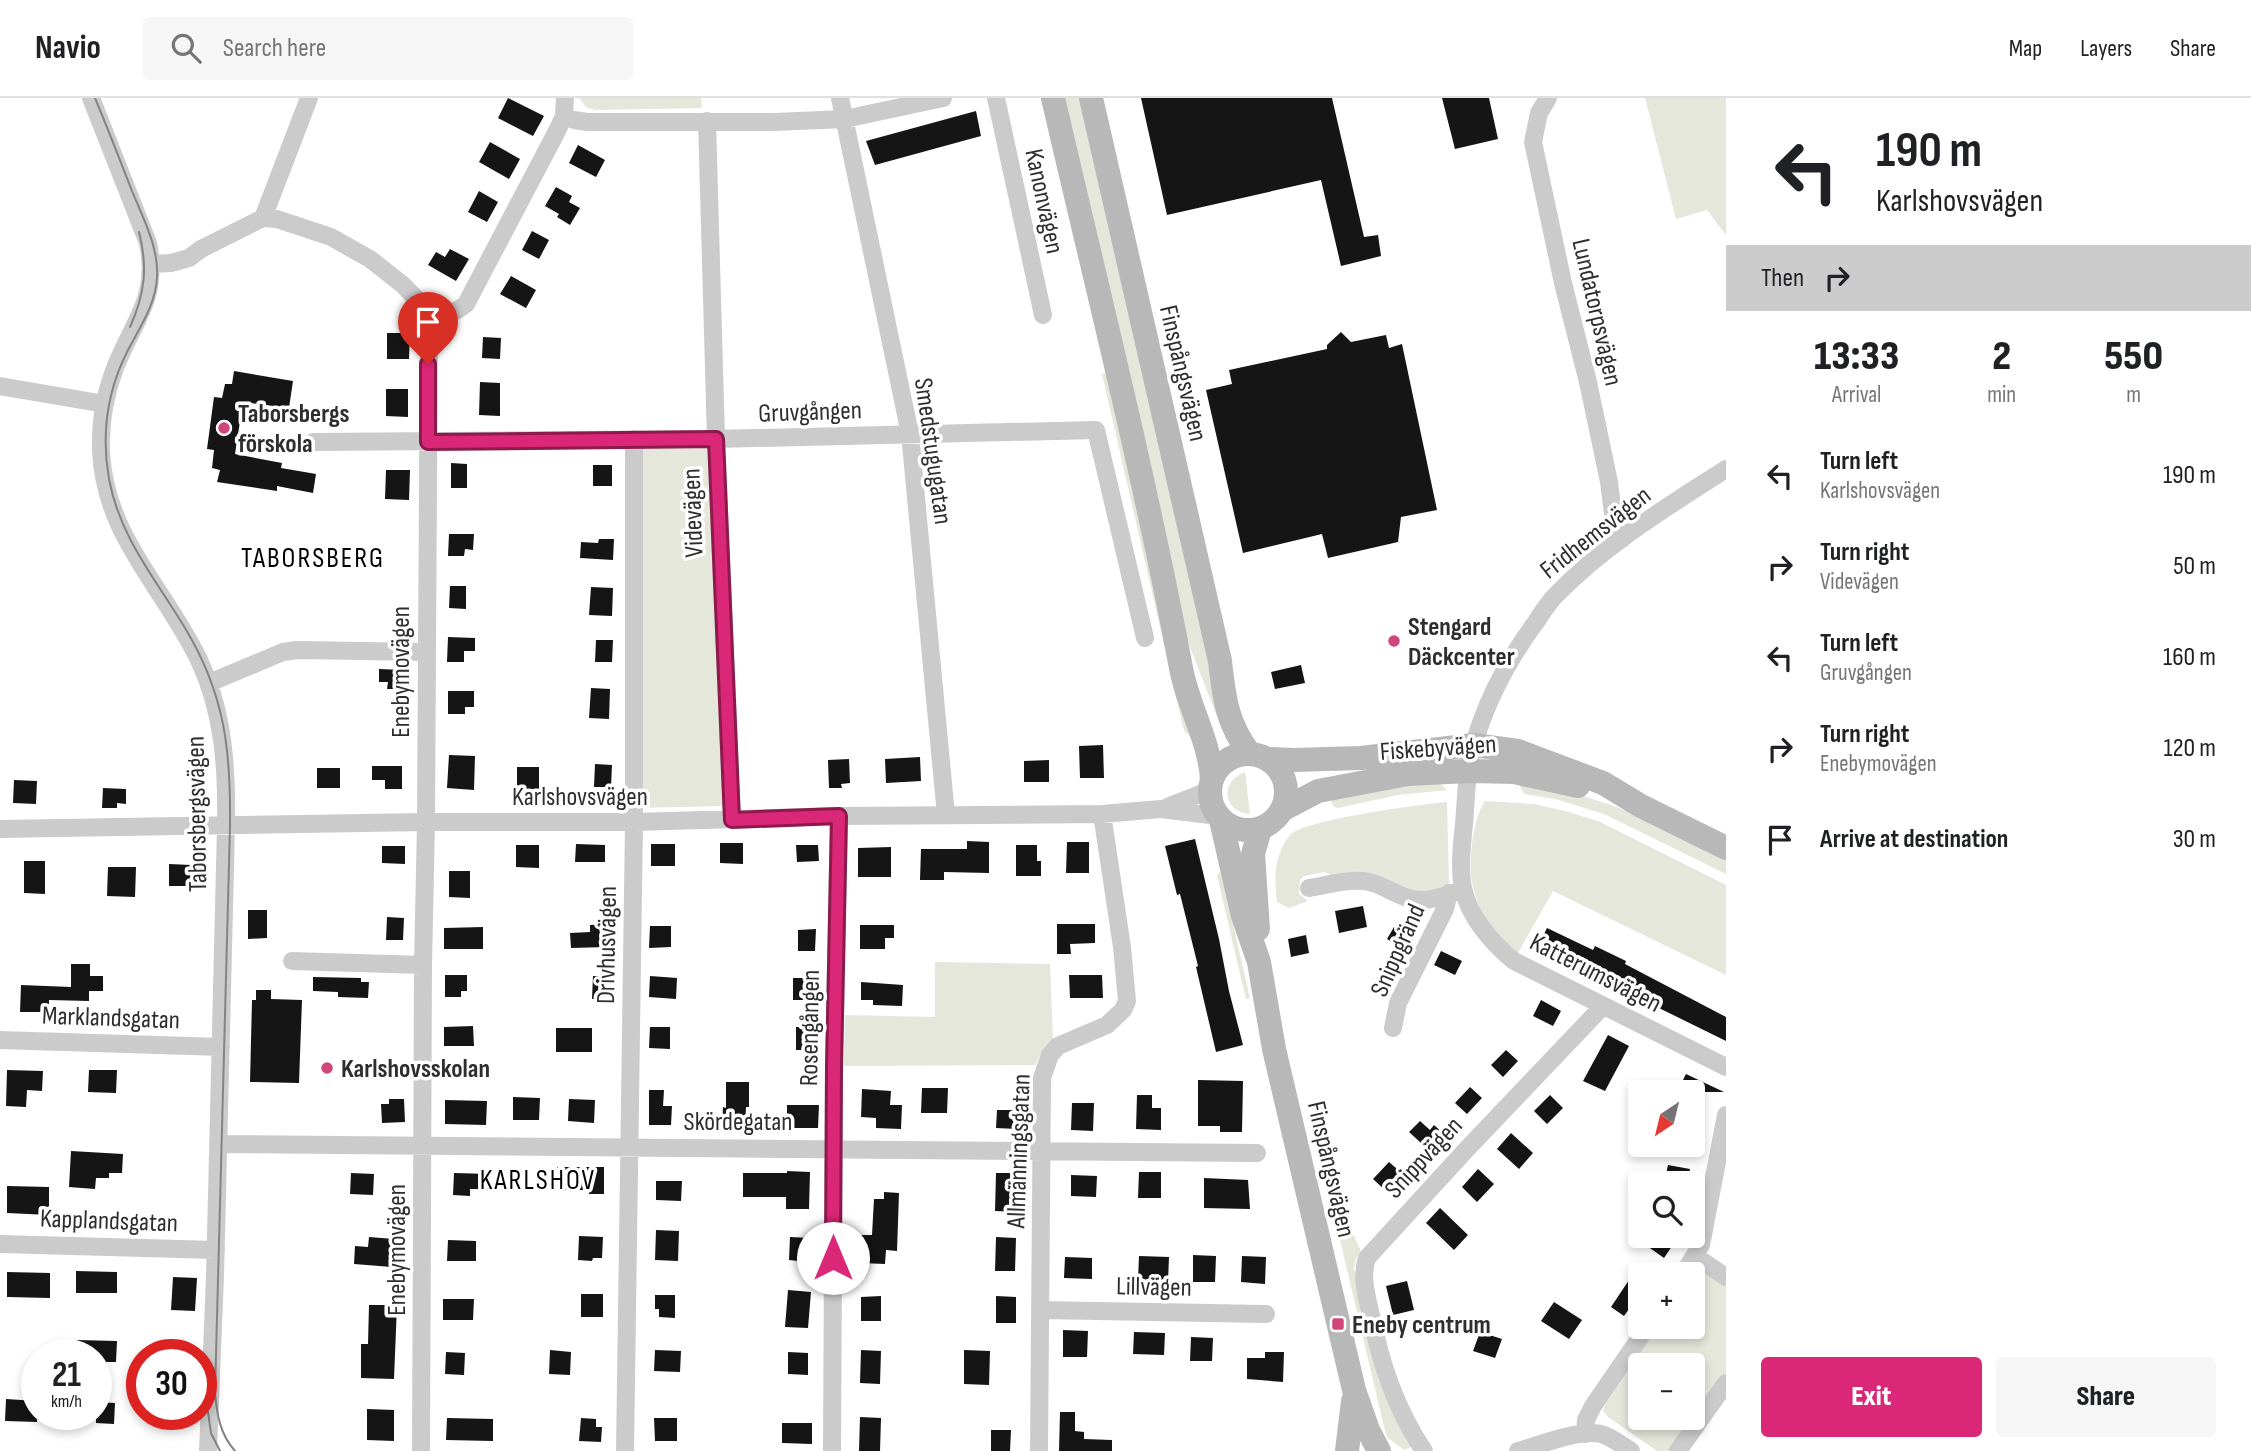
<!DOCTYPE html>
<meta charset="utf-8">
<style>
:root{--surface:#fff;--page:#f6f6f6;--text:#202124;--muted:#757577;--line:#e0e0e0;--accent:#db2777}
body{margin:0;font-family:"Sofia Sans Condensed",sans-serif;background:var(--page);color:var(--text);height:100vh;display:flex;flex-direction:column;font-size:26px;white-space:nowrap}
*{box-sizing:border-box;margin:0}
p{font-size:23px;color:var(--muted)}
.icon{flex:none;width:38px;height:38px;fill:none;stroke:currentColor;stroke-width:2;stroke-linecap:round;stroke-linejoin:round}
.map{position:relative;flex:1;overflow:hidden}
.side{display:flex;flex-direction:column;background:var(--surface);width:525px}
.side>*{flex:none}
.banner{background:#fff;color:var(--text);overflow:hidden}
.needle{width:46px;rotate:215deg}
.tools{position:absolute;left:1628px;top:982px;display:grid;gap:14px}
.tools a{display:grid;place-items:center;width:77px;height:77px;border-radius:7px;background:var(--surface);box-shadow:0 4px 10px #0003;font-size:35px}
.speed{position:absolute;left:21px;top:1241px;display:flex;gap:14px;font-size:35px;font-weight:700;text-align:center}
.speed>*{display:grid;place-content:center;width:91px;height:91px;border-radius:50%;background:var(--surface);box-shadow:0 4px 10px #0003;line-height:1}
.speed small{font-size:18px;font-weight:400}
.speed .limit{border:10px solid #d22;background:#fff;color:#111}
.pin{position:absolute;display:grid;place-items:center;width:60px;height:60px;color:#fff;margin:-72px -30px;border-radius:50% 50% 50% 0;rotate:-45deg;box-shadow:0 0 7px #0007}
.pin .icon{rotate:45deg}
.me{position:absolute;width:77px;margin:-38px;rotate:0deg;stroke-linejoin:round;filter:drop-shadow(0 0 5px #0008)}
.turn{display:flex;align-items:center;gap:24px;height:147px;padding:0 35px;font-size:32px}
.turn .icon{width:91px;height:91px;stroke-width:2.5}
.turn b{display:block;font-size:49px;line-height:60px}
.then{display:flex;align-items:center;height:66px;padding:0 35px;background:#0003;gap:14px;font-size:26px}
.eta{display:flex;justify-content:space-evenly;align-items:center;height:119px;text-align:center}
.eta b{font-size:42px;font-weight:800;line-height:49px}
.primary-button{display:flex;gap:14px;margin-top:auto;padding:14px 35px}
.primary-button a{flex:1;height:80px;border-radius:7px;background:var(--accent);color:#fff;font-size:28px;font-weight:800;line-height:80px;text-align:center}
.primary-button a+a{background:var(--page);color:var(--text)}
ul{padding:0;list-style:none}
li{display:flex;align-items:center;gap:21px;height:91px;padding:0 35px}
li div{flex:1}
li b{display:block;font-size:26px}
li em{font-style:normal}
header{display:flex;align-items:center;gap:42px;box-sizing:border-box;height:98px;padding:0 35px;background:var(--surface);border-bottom:2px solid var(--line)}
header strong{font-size:33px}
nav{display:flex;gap:38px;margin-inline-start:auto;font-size:24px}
.search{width:490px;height:63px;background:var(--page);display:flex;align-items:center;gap:18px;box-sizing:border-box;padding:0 24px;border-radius:7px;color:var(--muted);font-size:26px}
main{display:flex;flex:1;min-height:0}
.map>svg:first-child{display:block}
.green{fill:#e5e7db;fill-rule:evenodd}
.building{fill:#151515}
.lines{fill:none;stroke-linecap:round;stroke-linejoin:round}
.street{stroke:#cbcbcb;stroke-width:18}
.secondary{stroke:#b8b8b8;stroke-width:24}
.tram{stroke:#838383;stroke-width:2}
.route-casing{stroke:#8e194d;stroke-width:18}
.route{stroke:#db2777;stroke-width:12}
.poi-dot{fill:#d0467b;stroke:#fff;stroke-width:2.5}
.labels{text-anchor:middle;stroke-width:7;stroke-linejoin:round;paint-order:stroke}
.street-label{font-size:26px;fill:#2e2e2e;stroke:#fff}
.poi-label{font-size:26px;font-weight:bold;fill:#2e2e2e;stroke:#fff;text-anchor:start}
.neighbourhood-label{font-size:28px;letter-spacing:2px;fill:#000;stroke:#fff}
</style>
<header>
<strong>Navio</strong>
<div class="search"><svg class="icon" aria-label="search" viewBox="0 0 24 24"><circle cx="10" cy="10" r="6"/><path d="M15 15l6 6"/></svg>Search here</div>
<nav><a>Map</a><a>Layers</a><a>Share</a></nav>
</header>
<main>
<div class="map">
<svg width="1726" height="1353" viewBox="0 0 1726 1353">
<rect width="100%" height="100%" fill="#fff"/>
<!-- green -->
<path class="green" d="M579,0h122l1,10 -106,2 -9,-2z
M1063,0h19l137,598 1,28 -34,-87z
M1645,0h81v137l-19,-25 -31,9z
M1107,275l83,363 -5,-4 -2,-5 -81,-353z
M643,347h66l14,361 -84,2z
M1245,674l5,42c-27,-2 -31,-33 -5,-42z
M1437,683l10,9 -49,5 -60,13 -4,-1 -6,-12z
M1517,683l57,12 37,12 34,13 81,40v16l-122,-60 -49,-15 -31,-5z
M1485,703l49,3 31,7 33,10 128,64v90l-173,-84 -35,62c-13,-12 -29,-25 -36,-41 -5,-9 -10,-26 -11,-36 -2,-19 3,-60 14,-75z
M1447,704l2,82 -23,10 -87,-16 -15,-6 -20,4 -4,4 -1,14 9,7 -19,7 -12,-6c-3,-23 -3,-48 13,-67 13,-15 132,-31 157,-33z
M1220,773l4,14 26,113 -4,1 -27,-115 -2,-8z
M935,864l115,2 3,76 -11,12 -7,13 -191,1 1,-51 90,2z
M1337,1072l13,57 11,24 -6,10 -1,8 25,111 32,67 -7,3 -17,-13 -3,-10 -60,-255z
M1701,1174l6,1 19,14v87l-52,77h-17l-49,-34 -5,-6 2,-6 53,-78 34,-1v-49zM1640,1267h52v53h-52z"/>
<!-- building -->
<path class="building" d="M508,0l36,18 -11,20 -35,-18z
M1141,0h191l32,139 14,-2 3,21 -40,10 -20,-86 -154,35z
M1442,0h47l9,41 -43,10z
M976,13l5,25 -106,29 -9,-24z
M490,44l30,17 -11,20 -30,-17z
M578,47l27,15 -9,17 -27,-14z
M556,89l16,9 -3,6 11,6 -10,17 -13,-8 2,-3 -14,-8z
M479,93l19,11 -11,20 -19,-10z
M532,133l17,9 -10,19 -17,-9z
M450,151l19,10 -13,22 -28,-16 8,-13 9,5z
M511,178l25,14 -10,18 -26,-14z
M1341,234l10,10 35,-7 3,13 13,-4 35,166 -36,7 -3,25 -70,16 -6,-24 -79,19 -37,-163 26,-6 -3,-14 98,-21v-4z
M387,235h23l-1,26h-22z
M483,239l18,1 -1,21 -18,-1z
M234,273l59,10 -4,27 -46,-6 -8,52 47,9 -1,5 35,6 -3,19 -36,-7v5l-60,-9 3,-12 -8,-2 2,-18 -7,-1 7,-52 8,1 3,-14h7z
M480,284l20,1v33l-21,-1z
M386,291h22v28l-22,-1z
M451,365l16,1v24h-16z
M593,367h19v21h-19z
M386,372h24l-1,30 -24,-1z
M449,436h25l-1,16 -8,-1 -1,7h-16z
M599,441h15l-1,21 -33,-2 1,-16 17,1z
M450,488h16v23l-17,-1z
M591,489l22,1 -1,28 -23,-1z
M448,539l27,1v13h-11v11h-17z
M596,542h17l-1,22h-17z
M1301,567l4,18 -30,6 -4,-17z
M379,571l24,1 -1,19h-15l1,-7h-9z
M591,590l19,1 -1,30 -20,-1z
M448,593h26v16h-9v7h-17z
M1103,647l1,33h-24l-1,-32z
M449,657l26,1 -1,34 -27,-2z
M920,659l1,24 -35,2 -1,-24z
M849,661l1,24 -9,1 1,4h-13l-1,-28z
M1049,662v22h-25v-21z
M595,666l17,1 -1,22h-17z
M372,668h30v23h-17v-9h-13z
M517,669h22v22h-22z
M317,670h23v20h-23z
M14,682l23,1 -1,23 -23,-1z
M103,690l23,1v15l-9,-1v5h-15z
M1195,741l24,100 10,52 14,54 -27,7 -20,-85 2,-1 -18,-72 -3,1 -12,-49z
M967,743l22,1v31l-45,-1v8h-24l1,-31h46z
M1067,744h22v31h-23z
M720,745h23v21l-23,-1z
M576,746l29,1v17h-30z
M651,746h24v22h-24z
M516,747h23v23l-23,-1z
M796,747h22l1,16 -22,1z
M1016,747h21v16h4v15h-25z
M382,748h23v18l-23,-1z
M891,749v30h-33v-29z
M24,763h21v33l-21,-1z
M169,766l22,1 -1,21h-21z
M108,769h28l-1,30 -28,-1z
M449,773h21v27l-21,-1z
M1363,808l4,21 -28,6 -4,-22z
M248,812h19v28l-19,1z
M387,819l17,1 -1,22h-17z
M607,826v23l-36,1 -1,-15 20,-1v-7z
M1057,826h38v19l-25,1 1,10h-14z
M860,827h34v13h-9v11h-25z
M650,828h21v21l-22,1z
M483,829v22h-39v-21z
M1394,829l20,12 -7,12 -20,-12z
M1547,830l46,22 2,-4 31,15 -1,3 101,53v24l-189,-93z
M816,831l-1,22h-17v-21z
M1306,837l3,18 -18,4 -3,-18z
M1441,853l21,10 -7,14 -21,-10z
M71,866h19v12h13v15h-14v10l-40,-1v12h-29l1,-27 50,2z
M445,877h22v16h-6v6h-16z
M1069,877h33l1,23h-33z
M593,878l18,1 -1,22h-18z
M650,878l27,2 -1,21 -27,-2z
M313,879l48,1v4h8l-1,16 -30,-1v-5l-25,-1z
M793,880h23v22h-23z
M861,884l42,3 -1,21 -29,-1v-5h-12z
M256,892h15v9l31,1 -3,83 -49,-1 2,-82h4z
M1541,902l20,11 -8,15 -20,-10z
M473,928l1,20h-30v-19z
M650,929h20v22l-21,-1z
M796,929h19v23h-19z
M556,930h36v24h-36z
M1608,937l21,11 -24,45 -22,-10z
M1506,952l12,11 -15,16 -12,-12z
M7,972l36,1 -1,20 -15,-1 -1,17 -20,-1z
M89,972h28l-1,23 -28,-1z
M1686,976l38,18h-20l-12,25v-25h-15z
M1198,982l45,1 -1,51h-22v-6h-22z
M726,984h23v25h-3l-1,20 -23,-1 1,-19 3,1z
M1470,989l12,11 -15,16 -12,-11z
M922,990h26l-1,25h-26z
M862,991l29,2 -1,14h12l-1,24 -25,-1v-10l-15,-1z
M649,992h15l-1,16h9l-1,19h-22z
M1137,997h15v13h9v22l-25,-1z
M1550,997l13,13 -16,16 -13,-13z
M513,999l27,1 -1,22h-26z
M389,1001h15l1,23 -23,1 -1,-19h8z
M569,1001l26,1 -1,23 -26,-2z
M445,1002l42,1 -1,24 -41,-1z
M1072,1005h22l-1,28 -22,-1z
M787,1007h32l-1,23h-31z
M997,1012h21l-1,19 -21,-1z
M1420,1023l10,9 4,-5 12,11 -15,16 -22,-20z
M1511,1035l22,20 -14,16 -22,-20z
M71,1053l52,3 -1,19h-13v5h-13l-1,11 -26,-2z
M1389,1064l14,12 -16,18 -14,-13z
M1668,1067l22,4 -2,14h-24z
M557,1069h47v27h-15v-4h-32z
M1478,1071l16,15 -17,18 -15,-15z
M787,1073l23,1 -1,37h-23v-12h-43v-24h44z
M1139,1074h22v26h-23z
M351,1075l23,1 -1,21 -23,-1z
M454,1075l36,1v15h-20v7l-17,-1z
M996,1075h23l-1,39 -23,-1z
M1071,1077l26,1 -1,21 -25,-1z
M1204,1080l44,2 2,29 -46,-1z
M656,1083h26l-1,20 -25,-1z
M7,1088l42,1v28l-42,-2z
M884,1094l15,1 -2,58 -11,-1 -1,14 -24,-1 1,-28h10l2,-36h10z
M1440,1110l28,27 -14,15 -28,-27z
M656,1132l23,1 -1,30 -23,-1z
M579,1138l24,1 -1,21h-9l-1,3 -14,-1z
M1654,1138h15l7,4 -12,18 -17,-12z
M369,1139l25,2 -2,28 -38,-3 1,-18 13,1z
M790,1139l20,1 -2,24 -19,-2z
M996,1139l20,1 -1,33h-20z
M448,1142l28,1v20h-29z
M1193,1157l23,1 -1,26h-22z
M1139,1158l30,1 -1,25 -30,-2z
M1242,1158l24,1 -1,27 -24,-2z
M1065,1159l27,1v21l-28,-1z
M76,1173l41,1v21h-41z
M7,1174l43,1v25l-43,-1z
M173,1179l24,1 -2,33 -24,-1z
M1629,1182l11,7v18l-6,8 -5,-4 -5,7 -13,-9z
M1407,1183l7,29 -21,5 -7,-29z
M788,1192l23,2 -3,36 -23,-1z
M581,1196h22v23h-22z
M655,1197h20v23l-16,-1v-8h-4z
M881,1198v25h-20v-24z
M996,1198l20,1v26h-20z
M443,1201h31l-1,21h-30z
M1554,1204l28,18 -13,19 -28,-18z
M369,1207h28l-3,74 -33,-1v-34h7z
M1063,1232l25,1 -1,26h-24z
M1134,1234l31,1 -1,22 -31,-1z
M1480,1234l22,7 -7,19 -22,-7z
M1191,1239l22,1 -1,23h-22z
M77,1242l40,1 -1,21h-20v-8h-20z
M550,1252l21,2 -1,23 -21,-1z
M655,1252l26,1 -1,21 -26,-1z
M861,1252l20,1 -1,33 -20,-1z
M964,1252l26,1 -1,34 -25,-1z
M446,1254l19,1 -1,22 -19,-1z
M788,1254l20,1v22l-20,-1z
M1265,1254h19l-1,30 -36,-3v-21h18z
M6,1301l31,2v21l-32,-1z
M96,1304l19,1 -1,21 -18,-1z
M367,1311l27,1v31l-27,-1z
M1060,1314h15v19l9,1v7l28,1v11h-53z
M860,1319l21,1 -1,33h-21z
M447,1320l46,1v22l-47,-1z
M581,1320l15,1v8h6l-1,15 -22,-1z
M654,1320h23v23h-22z
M782,1325h30v21l-30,-1z
M991,1332h20l-1,21h-19z"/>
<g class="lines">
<!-- street -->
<path class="street" d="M91,0l57,145c11,56 -14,76 -33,125 -10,26 -15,54 -14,83 4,86 63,136 98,209 25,53 28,109 27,166l-11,450 -7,175
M840,0l70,336 36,381
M996,0l47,217
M1548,0l-9,15 -6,29 30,141 25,99 21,100 4,32 9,25
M564,18l10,4 13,2h187l71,-3 98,-21
M707,23l9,318 16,380
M263,120l46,-120
M152,166l19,-1 18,-5 12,-9 62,-31 14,1 54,18 39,22 33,26 26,27
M0,288l105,18
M313,344l403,-3 380,-9 49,208
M1726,371c-59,38 -122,76 -171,127 -7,7 -13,17 -19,26 -29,39 -53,85 -65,133 -5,23 -5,46 -7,69 -2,20 -5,44 -1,64 6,29 29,55 51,73l212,106
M209,585l74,-31 14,-2 129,2
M1167,709l43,-17
M0,731l426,-7h208l205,-6 263,-2 59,-5 57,7
M1309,790c19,-3 41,-10 60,-6 18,4 32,18 52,18 14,1 28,-7 42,-10
M292,863l131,4
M1393,930l5,-25 47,-94 4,-16
M0,942l221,7
M218,1046l1039,9
M0,1146l216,6
M1695,1158l31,21
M1683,1176l18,-29 25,-130
M1040,1212l226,4
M1585,1336l1,-14 7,-14 55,-80
M421,1353l2,-486 3,-143 3,-510 27,-1 10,-7 91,-173 7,-15 1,-18
M625,1353l9,-629v-383
M832,1353l2,-384 5,-251
M1039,1353l3,-373 8,-23 8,-9 49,-21 16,-15 4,-9 -5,-54 -20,-133
M1424,1353c-29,-43 -44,-90 -54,-140 -4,-18 -9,-35 -3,-53l98,-107 138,-145
M1518,1353c21,-6 62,-22 83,-17 11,3 20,11 30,17
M1678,1353l48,-68"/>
<!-- secondary -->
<path class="secondary" d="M1053,0c44,190 92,379 128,570 7,39 29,73 31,112
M1091,0l129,563c4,37 7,63 30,93
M1210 694a38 38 0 1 1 76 0a38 38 0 1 1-76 0Z
M1268,661l26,1 67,-2 113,-13 44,6 85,32 38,23 85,42
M1282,712l36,-19 90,-17 60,-3 46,1 64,14
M1221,722l22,96 16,46 15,87 80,341 14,40 11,21
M1258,831l-5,-75 7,-25
M1347,1353l6,-50"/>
<!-- tram -->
<path class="tram" d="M95,0c13,31 25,62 37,93 11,27 27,57 25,86 -1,27 -17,50 -29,73 -21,41 -27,84 -19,129 11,59 46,99 76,149 40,66 46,123 45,198l-15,567c2,22 5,41 20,58
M130,229c15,-33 18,-60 9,-95
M208,1314l3,21 9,18"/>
</g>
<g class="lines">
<defs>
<path id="route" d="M428,266v78l288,-3 16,381 107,-4 -5,251 -1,191"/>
</defs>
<!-- route casing -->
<use href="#route" class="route-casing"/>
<!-- route -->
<use href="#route" class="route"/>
</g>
<!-- markers -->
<g class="poi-dot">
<circle cx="224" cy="330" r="7"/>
<circle cx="1394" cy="543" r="7"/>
<circle cx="327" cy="970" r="7"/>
<rect x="1331" y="1219" width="14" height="14" rx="3.5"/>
</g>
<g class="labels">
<!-- street labels -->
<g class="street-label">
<text transform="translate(1045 103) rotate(78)" y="9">Kanonvägen</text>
<text transform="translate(1598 214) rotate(77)" y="9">Lundatorpsvägen</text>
<text transform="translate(1184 275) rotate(77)" y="9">Finspångsvägen</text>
<text transform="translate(810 313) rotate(-2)" y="9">Gruvgången</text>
<text transform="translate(934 353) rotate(82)" y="9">Smedstugugatan</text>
<text transform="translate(692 415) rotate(-92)" y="9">Videvägen</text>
<text transform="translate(1595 434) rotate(-38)" y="9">Fridhemsvägen</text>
<text transform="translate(400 574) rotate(-90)" y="9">Enebymovägen</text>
<text transform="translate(1438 649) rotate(-4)" y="9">Fiskebyvägen</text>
<text x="580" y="707">Karlshovsvägen</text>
<text transform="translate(196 716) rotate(-91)" y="9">Taborsbergsvägen</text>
<text transform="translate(606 847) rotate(-89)" y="9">Drivhusvägen</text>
<text transform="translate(1397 852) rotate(-66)" y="9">Snippgränd</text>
<text transform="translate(1596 874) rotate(27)" y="9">Katterumsvägen</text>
<text transform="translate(111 919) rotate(2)" y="9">Marklandsgatan</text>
<text transform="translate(809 930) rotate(-89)" y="9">Rosengången</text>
<text x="738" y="1032">Skördegatan</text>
<text transform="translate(1018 1053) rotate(-88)" y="9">Allmänningsgatan</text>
<text transform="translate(1423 1059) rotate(-47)" y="9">Snippvägen</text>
<text transform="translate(1332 1071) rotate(77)" y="9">Finspångsvägen</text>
<text transform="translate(109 1122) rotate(2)" y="9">Kapplandsgatan</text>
<text transform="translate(396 1152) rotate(-90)" y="9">Enebymovägen</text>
<text transform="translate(1154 1188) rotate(1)" y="9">Lillvägen</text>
</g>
<!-- poi labels -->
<g class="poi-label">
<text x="238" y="324">Taborsbergs<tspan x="238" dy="30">förskola</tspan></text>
<text x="1408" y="537">Stengard<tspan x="1408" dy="30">Däckcenter</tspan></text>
<text x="341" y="979">Karlshovsskolan</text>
<text x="1352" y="1235">Eneby centrum</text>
</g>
<!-- neighbourhood labels -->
<g class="neighbourhood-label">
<text x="313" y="469">TABORSBERG</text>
<text x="538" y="1091">KARLSHOV</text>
</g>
</g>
</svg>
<div class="tools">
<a><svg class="needle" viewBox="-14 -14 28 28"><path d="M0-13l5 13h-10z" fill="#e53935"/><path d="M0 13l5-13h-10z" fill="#757577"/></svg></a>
<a><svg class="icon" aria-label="search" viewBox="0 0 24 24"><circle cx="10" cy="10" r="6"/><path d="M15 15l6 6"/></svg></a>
<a>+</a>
<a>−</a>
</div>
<div class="speed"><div>21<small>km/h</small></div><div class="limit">30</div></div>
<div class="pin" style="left:428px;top:266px;background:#d93025"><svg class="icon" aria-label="arrive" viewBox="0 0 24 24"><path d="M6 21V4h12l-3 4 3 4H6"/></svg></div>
<svg class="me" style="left:833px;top:1160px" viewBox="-20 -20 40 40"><circle r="19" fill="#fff"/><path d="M0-13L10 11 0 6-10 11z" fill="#db2777"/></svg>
</div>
<section class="side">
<div class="banner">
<div class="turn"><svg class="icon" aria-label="left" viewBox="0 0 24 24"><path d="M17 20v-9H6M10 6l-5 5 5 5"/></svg><div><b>190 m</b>Karlshovsvägen</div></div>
<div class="then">Then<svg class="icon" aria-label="right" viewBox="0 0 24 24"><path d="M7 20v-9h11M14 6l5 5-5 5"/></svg></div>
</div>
<div class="eta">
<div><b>13:33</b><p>Arrival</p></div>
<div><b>2</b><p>min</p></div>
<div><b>550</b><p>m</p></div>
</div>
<ul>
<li><svg class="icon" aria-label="left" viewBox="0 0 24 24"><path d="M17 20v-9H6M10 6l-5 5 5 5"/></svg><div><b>Turn left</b><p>Karlshovsvägen</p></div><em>190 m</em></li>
<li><svg class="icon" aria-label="right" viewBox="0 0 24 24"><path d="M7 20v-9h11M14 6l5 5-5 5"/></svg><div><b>Turn right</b><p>Videvägen</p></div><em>50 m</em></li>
<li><svg class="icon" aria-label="left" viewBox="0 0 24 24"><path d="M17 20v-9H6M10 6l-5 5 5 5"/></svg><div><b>Turn left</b><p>Gruvgången</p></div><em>160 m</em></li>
<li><svg class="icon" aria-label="right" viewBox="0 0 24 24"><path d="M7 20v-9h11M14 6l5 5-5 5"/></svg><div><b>Turn right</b><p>Enebymovägen</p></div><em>120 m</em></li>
<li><svg class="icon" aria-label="arrive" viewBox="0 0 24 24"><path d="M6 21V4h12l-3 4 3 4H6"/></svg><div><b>Arrive at destination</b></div><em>30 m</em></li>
</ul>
<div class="primary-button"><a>Exit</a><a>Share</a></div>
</section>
</main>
